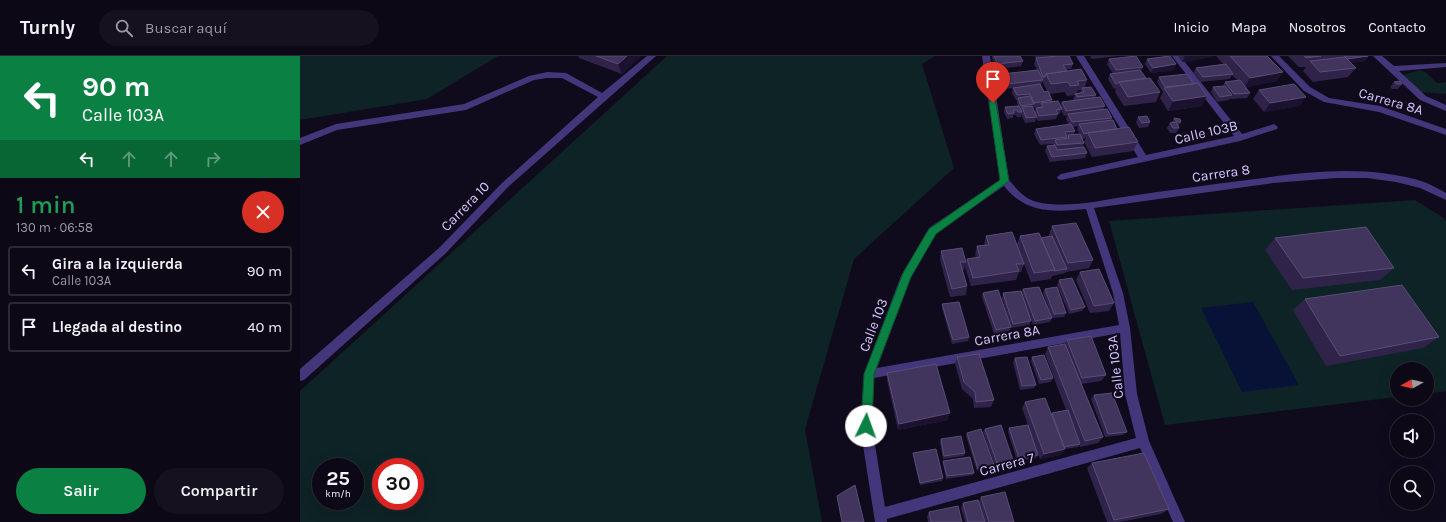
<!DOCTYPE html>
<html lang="es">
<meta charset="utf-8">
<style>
:root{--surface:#0c0815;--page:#15111e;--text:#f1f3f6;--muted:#9a9aa0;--line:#2c2934;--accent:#0b8043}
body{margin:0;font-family:Karla,sans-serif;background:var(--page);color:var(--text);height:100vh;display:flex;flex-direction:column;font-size:15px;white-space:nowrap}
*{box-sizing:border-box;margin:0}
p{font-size:13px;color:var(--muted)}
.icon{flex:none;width:22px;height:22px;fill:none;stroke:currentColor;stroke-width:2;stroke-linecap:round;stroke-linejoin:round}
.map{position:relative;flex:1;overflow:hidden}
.drawer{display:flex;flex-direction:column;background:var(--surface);width:300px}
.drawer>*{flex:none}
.banner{background:#0b8043;color:#fff;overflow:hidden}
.needle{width:26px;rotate:262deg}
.tools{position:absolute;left:1090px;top:306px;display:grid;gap:8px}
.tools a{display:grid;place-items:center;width:44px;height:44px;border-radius:50%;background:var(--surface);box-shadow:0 4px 16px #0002,0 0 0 1px var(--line);font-size:20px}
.speed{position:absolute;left:12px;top:402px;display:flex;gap:8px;font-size:20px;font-weight:700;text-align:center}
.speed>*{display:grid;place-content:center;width:52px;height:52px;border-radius:50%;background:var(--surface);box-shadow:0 4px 16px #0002,0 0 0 1px var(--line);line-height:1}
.speed small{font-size:10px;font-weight:400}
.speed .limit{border:6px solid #d22;background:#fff;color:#111}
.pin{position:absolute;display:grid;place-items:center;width:34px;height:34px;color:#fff;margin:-41px -17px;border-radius:50% 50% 50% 0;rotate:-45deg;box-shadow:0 0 4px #0007}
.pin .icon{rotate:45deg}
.me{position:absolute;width:44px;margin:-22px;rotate:3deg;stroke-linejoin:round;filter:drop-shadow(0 0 3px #0008)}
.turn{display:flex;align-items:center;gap:14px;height:84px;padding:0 16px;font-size:18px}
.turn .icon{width:52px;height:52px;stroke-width:2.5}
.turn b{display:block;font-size:28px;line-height:34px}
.lanes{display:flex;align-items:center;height:38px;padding:0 16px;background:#0003;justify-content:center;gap:20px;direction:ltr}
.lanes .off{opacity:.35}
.round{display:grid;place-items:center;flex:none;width:42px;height:42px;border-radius:21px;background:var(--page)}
.head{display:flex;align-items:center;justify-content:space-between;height:68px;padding:0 16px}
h1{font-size:24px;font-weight:600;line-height:30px;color:#1e9e55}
.primary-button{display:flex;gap:8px;margin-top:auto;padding:8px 16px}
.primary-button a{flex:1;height:46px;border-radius:24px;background:var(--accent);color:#fff;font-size:16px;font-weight:600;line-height:46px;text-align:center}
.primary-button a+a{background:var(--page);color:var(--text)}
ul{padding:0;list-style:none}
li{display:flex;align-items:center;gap:12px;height:50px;margin:0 8px 6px;padding:0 8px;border:2px solid var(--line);border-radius:4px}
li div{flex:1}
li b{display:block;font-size:15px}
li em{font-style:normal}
header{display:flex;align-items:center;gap:24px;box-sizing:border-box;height:56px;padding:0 20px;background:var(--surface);border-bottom:1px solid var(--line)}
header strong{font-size:19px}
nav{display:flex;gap:22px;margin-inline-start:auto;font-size:14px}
.search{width:280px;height:36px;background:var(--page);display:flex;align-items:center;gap:10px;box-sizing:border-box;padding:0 14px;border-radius:22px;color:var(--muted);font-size:15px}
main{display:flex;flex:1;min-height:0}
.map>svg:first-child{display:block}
.green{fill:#0e2325;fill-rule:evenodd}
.water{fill:#081237}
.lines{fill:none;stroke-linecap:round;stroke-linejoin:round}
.service{fill:#43367b;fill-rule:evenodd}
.minor{fill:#43367b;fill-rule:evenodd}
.wall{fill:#30234a;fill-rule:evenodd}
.shaded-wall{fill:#1c122f}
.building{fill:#42355d;stroke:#594c76}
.route{fill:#0b8043;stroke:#07532c}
.labels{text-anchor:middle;stroke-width:4;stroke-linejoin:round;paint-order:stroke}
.street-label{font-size:14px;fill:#d5c6ff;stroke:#100b1c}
</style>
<header>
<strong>Turnly</strong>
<div class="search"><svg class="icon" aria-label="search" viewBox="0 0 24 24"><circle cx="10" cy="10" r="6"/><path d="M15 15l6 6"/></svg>Buscar aquí</div>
<nav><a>Inicio</a><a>Mapa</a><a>Nosotros</a><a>Contacto</a></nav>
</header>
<main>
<section class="drawer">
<div class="banner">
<div class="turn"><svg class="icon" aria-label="left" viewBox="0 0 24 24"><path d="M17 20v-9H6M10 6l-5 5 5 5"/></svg><div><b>90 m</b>Calle 103A</div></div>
<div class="lanes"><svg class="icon" aria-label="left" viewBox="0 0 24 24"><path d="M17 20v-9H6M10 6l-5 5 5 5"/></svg><svg class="icon off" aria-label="ahead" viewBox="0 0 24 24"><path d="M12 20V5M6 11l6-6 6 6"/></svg><svg class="icon off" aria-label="ahead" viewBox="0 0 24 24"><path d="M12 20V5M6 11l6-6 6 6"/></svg><svg class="icon off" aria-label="right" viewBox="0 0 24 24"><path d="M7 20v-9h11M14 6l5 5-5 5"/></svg></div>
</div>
<div class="head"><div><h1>1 min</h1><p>130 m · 06:58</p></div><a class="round" style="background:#d93025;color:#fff"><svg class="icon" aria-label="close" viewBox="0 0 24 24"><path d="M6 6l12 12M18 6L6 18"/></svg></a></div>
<ul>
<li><svg class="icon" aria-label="left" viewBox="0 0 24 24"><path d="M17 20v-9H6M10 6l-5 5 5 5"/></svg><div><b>Gira a la izquierda</b><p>Calle 103A</p></div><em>90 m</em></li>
<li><svg class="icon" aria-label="arrive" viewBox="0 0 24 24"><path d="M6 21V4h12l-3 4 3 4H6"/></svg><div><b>Llegada al destino</b></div><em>40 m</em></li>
</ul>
<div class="primary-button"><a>Salir</a><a>Compartir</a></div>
</section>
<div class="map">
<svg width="1146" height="466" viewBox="0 0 1146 466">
<rect width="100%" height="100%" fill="#100b1c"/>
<!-- green -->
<path class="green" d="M0,0h198l-71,43 -127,21z
M367,0h268l-13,8 32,104 -100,91 -49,170 17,93h-522v-131zM21,411h34v34h-34zM81,411h34v34h-34z
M1120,14l5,2 12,11 9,-1v12l-27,-2 -16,-17z
M1115,144l27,17 4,4v170l-19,3v-25h-30v28l-232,28 -56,-204z"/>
<!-- water -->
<path class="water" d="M953,246l46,83 -57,7 -41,-84z"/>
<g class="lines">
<!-- service -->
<path class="service" d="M347,0h9l-148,131 -63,67 -141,126 -4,1v-12l139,-121 63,-65 96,-86 -36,-19h-15l-13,2 -68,30 -129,20 -37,15v-7l36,-14 128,-20 65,-28 18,-4 19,1 36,20z
M1073,0h9l12,10 52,-3v4l-47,4 27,25 20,9v6l-26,-11z"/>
<!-- minor -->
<path class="minor" d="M682,0h8l19,124c8,10 16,19 28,22 30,7 64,-2 93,-6 39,-6 78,-11 117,-16 58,-8 120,-16 177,2 8,3 15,7 22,11v7l-26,-12 -24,-6 -29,-4h-31l-63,5 -179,25 29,85 7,35 7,66 12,47 36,81h-12l-33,-74 -253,71v3h-12l-15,-96 4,-52 37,-98 28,-48 71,-48zM704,130c22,28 49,26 82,23l27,84 6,32 -242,43 34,-91 24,-43zM820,277l5,61 11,44 -251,69 -13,-81 2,-48z
M776,0h8l62,99 88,-19 -62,-80h8l62,78 32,-10 4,3 -1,2 -37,12 -179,39 -3,-1 -1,-2 4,-3 77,-17z
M971,0h8l31,31 19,11 51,8 66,23v6l-67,-23 -55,-10 -20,-11z"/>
</g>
<!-- wall -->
<path class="wall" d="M278,0h63l-19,18 -43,-16z
M692,0h28l3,5 -2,5 -24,3 -5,-11z
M734,0h35l4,8 -2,5h-5l1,2 20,9 -2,7 11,8 -1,3 10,8 -2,4 9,8 -1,2 6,9 21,13 -5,9 -41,6 -8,-15 2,-4 -4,1 2,4 -1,4 4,6 -2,5 -35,4 -5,-11 2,-5 6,-1v-1l-13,1 -6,-11 2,-5 33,-4 -3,-6 1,-4 -3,1 -3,-6 -1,4h-2l-2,5 -18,2 -2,-3 -1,4 -10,1 -4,-9v3h-4l-1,-2h-3v3l-6,1 -3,-7 1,-5 13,-1 -1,-3v-3h-1l-4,-7 1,-5 -7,1 -5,-10 1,-5 35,-4 -3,-6 2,-6zM742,26h2l-1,1 4,8 -3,1 -4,-7h1zM778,34h3l-1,3h-3zM765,36l2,4 8,-1 -2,4 1,1 -12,2 -2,4 -8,-4v-2l-3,-6zM740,51l-4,1 -1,4 -2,-4zM778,70l-1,3 3,5h-6l1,-3 -2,-4z
M790,0h28l-26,3z
M878,0h35l-1,1 -30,5z
M916,0h51l16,16 -7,9 -30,6 4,6 -3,5 -16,1 -1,-1 -1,2 -12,2 -6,-10 2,-5 10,-1 2,-4 13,-1 -6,-6 -2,4 -30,3 -7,-9 3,-5 28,-3z
M988,0h81l-4,5 -14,2 5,5 -8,9 -35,5 -10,-11 3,-4h-7z
M809,3l34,8 -2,4 5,7 14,14 -4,10 -32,4 -9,-14 1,-4 -2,1 -6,-10 2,-5h3l-6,-10z
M847,3l29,5 -2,6 -23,3 -6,-9z
M887,18l15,32 -34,5 -8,-13 3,-6 -6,-10 2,-5z
M1094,26l8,2 -4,5h-6l-2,-2z
M959,34l47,7 -7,9 -35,6 -11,-13z
M838,61l12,5 -2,5 -9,1 -3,-6z
M874,62l7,4 -3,5 1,1 -3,5h-6l-3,-5 3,-5 2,-1z
M752,170l41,34 -4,8 -23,4 -1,1 -13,3 -1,3 -20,3 -9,-23 2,5 -3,8h-2l-3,8 -45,6 -6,-19 2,-8 9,-2 -1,-2 2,-9 7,-1 2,-9 31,8 3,-8 21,2 8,-2v-1z
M975,182l119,30 -14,12 -88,10 -27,-40z
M641,195l25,11 -2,8h-2l5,16 -1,9 -16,2 -10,-37z
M780,216l34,31 -5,8 -19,2 -14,-33z
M759,224l26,27 -3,4 -13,3 -12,-29z
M723,233l29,29 -2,4 -17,3 -10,-26 8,22 -2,4 -18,3 -9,-30 1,-5h18z
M745,233l21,24 -2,4 -12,1 -9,-25z
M683,237l28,34 -2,4 -15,3 -12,-37z
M1005,243l134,38 -16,11 -97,18 -33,-56z
M642,248l27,33 -1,4 -16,3 -10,-36z
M767,284l39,35 -5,6 -20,3 22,53 -5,6 -18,4v-2l-2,2 -13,2 -5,6 -20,4 -5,-13 3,9 -2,3 -19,3 -9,-29 1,-4 19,-3 -6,-17 3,-6 26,12 1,-1 14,-3 -21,-56 3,-7 16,-3z
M657,301l37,43 -3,7 -17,1 -1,-9 -11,-10 -7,-25z
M732,301l21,21 -2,4 -12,2 -8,-23z
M715,302l21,27 -2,3 -14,2 -7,-28z
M587,317l61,47 -50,10 -11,-50z
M794,339l33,37 -4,3 -18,2 -14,-38z
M685,373l27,34 -17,3 -12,-34z
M667,377l25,35 -15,3 -11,-35z
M641,383l24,14 -1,3 -21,3 -3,-17z
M613,397l30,25 -1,3 -22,4 -7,-29z
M643,405l31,12 -1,2 -27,4 -3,-15z
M792,407l77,46 -8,5 -41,8h-13l-20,-54z
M681,441l33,25h-49l-4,-14 2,-5 16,-2z
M629,456l33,10h-34l-1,-5z"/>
<!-- shaded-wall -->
<path class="shaded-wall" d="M327,0h14l-19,18 -4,-10z
M885,0h28l-1,1 -30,5z
M1069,0l-4,5 -21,3 3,-5z
M876,8l-2,6 -23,3 2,-5z
M983,16l-7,9 -32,7 6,-10z
M907,40l-5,10 -34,5 5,-10z
M1006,41l-7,9 -35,6 6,-9z
M650,357l-2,7 -50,10 1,-6z
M765,393l-5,6 -20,4 4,-5z
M713,404l-1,3 -17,3 2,-3z
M694,409l-2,3 -15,3 1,-2z"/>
<!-- building -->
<path class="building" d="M296,0h31l-9,8z
M694,0h26l3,5 -25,3z
M758,0h11l4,8 -10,1 4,6 -21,3 -1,3h-2l-7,-19z
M836,0l7,11 -27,3 -7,-11z
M870,0l6,8 -23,4 -6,-9z
M930,0h37l16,16 -33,6z
M1004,0h17l-15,2z
M1044,0h24l-20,3z
M1045,1l11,11 -36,4 -10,-11z
M926,8l7,10 -30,3 -7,-9z
M781,13l6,11 -10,1 2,4 -9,1 -2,-4 -17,2 -5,-10z
M738,14l5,10 -36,4 -5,-10z
M840,14l6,8 -27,4 -1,1 -2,1 -6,-10z
M887,18l7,10 -29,3 -6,-10z
M850,22l10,14 -32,5 -9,-15z
M940,24l10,13 -16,1 -9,-12z
M1100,25l2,3h-5l-3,-2z
M898,27l9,13 -34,5 -9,-13z
M740,28l4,8 4,-1 4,9 -18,3 -4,-9 -13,1 -4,-7z
M994,28l12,13 -36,6 -11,-13z
M925,30l7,9 -12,2 -7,-10z
M791,31l5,8 -19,2 -2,-3 9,-2 -2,-4z
M730,40l4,8 -13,2 -3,-8z
M800,41l5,9 -39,5 -4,-9z
M758,45l4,8 -6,1 2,4 -19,2 -3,-8 7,-1 -2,-4z
M719,50l3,6h-4l-1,-2h-4l1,3 -6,1 -3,-7z
M732,50l5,11 -11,1 -4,-11z
M807,53l5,9 -40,4 -4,-8z
M847,60l3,6 -8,1 -4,-6z
M874,62l6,1 1,3h-4z
M813,64l4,9 -29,4 -4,1 -5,-10z
M876,66l3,6h-6l-3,-5z
M771,68l4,7 -10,1 2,5 -26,3 -5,-11z
M829,71l9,15 -43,6 -7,-15z
M780,78l4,9 -27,2 -2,-5 14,-2 -1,-3z
M755,89l2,5 27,-3 3,6 -35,4 -5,-11z
M776,167l17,37 -25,3 -16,-37z
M1066,171l28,41 -91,10 -28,-40z
M712,176l12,32h-8l3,7 -46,7 -6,-19 13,-2 -3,-11 12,-1 -3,-9z
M739,177l16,37 -21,3 -14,-37z
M752,180l15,33 -13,2 1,-1 -14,-32z
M662,192l4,14h-6l7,24 -15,3 -11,-38z
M799,213l15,34 -20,3 -14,-34z
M772,222l13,29 -14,3 -12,-30z
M1102,229l37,52 -99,19 -35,-57z
M739,231l13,31 -17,3 -12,-32z
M757,231l9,26 -12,1 -9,-25z
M698,234l13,37 -15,3 -13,-37z
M721,235l10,30 -18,3 -10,-31z
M659,246l10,35 -16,3 -11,-36z
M791,280l15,39 -24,3 -15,-38z
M765,288l38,93 -18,4 -37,-94z
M679,298l15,46 -18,2 -1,-10 -11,-10 -7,-25z
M744,299l9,23 -12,2 -9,-23z
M727,301l9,28 -14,1 -7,-28z
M636,308l14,49 -51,11 -12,-51z
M812,337l15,39 -19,2 -14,-39z
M745,342l20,51 -21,5 -19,-52z
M768,354l12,34 -16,3 -12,-34z
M701,369l12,35 -16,3 -12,-34z
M728,369l10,30 -19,3 -10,-30z
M681,373l13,36 -16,4 -11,-36z
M661,380l4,17 -21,3 -3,-17z
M636,393l7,29 -23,5 -7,-30z
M844,397l25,56 -55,11 -22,-57z
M670,401l4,16 -27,3 -4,-15z
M555,429l9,37h-22l-5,-26z
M705,436l9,30h-25l-8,-25z
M678,444l7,22h-17l-5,-19z
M658,450l4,16h-31l-2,-10z"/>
<!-- route -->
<path class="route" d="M690,45h5l1,2 13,78 -73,53 -25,43 -37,97 -2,52 -2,3 -4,2 -3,-2 -2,-3 3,-52 39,-101 26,-44 71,-49 -11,-77z"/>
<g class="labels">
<!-- street labels -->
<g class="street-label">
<text transform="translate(1091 45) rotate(16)" y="5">Carrera 8A</text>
<text transform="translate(906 76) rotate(-13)" y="5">Calle 103B</text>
<text transform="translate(921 117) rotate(-8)" y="5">Carrera 8</text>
<text transform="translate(165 150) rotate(-46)" y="5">Carrera 10</text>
<text transform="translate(573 269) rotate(-69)" y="5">Calle 103</text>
<text transform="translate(707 279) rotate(-10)" y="5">Carrera 8A</text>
<text transform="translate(815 311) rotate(-96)" y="5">Calle 103A</text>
<text transform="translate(707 408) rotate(-15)" y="5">Carrera 7</text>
</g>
</g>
</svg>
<div class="tools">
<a><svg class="needle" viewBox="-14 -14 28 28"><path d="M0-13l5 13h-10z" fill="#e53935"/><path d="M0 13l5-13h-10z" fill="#9a9aa0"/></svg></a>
<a><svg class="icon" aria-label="sound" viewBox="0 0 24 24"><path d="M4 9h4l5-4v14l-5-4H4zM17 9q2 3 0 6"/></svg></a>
<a><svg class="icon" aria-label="search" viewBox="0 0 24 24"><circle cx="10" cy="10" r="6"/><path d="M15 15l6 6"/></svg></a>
</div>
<div class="speed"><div>25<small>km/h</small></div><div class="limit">30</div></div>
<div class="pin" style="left:693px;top:47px;background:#d93025"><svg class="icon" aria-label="arrive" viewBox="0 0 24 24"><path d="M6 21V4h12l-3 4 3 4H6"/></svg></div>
<svg class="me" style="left:566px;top:370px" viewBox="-20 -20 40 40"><circle r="19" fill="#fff"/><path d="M0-13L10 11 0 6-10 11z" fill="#0b8043"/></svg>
</div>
</main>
